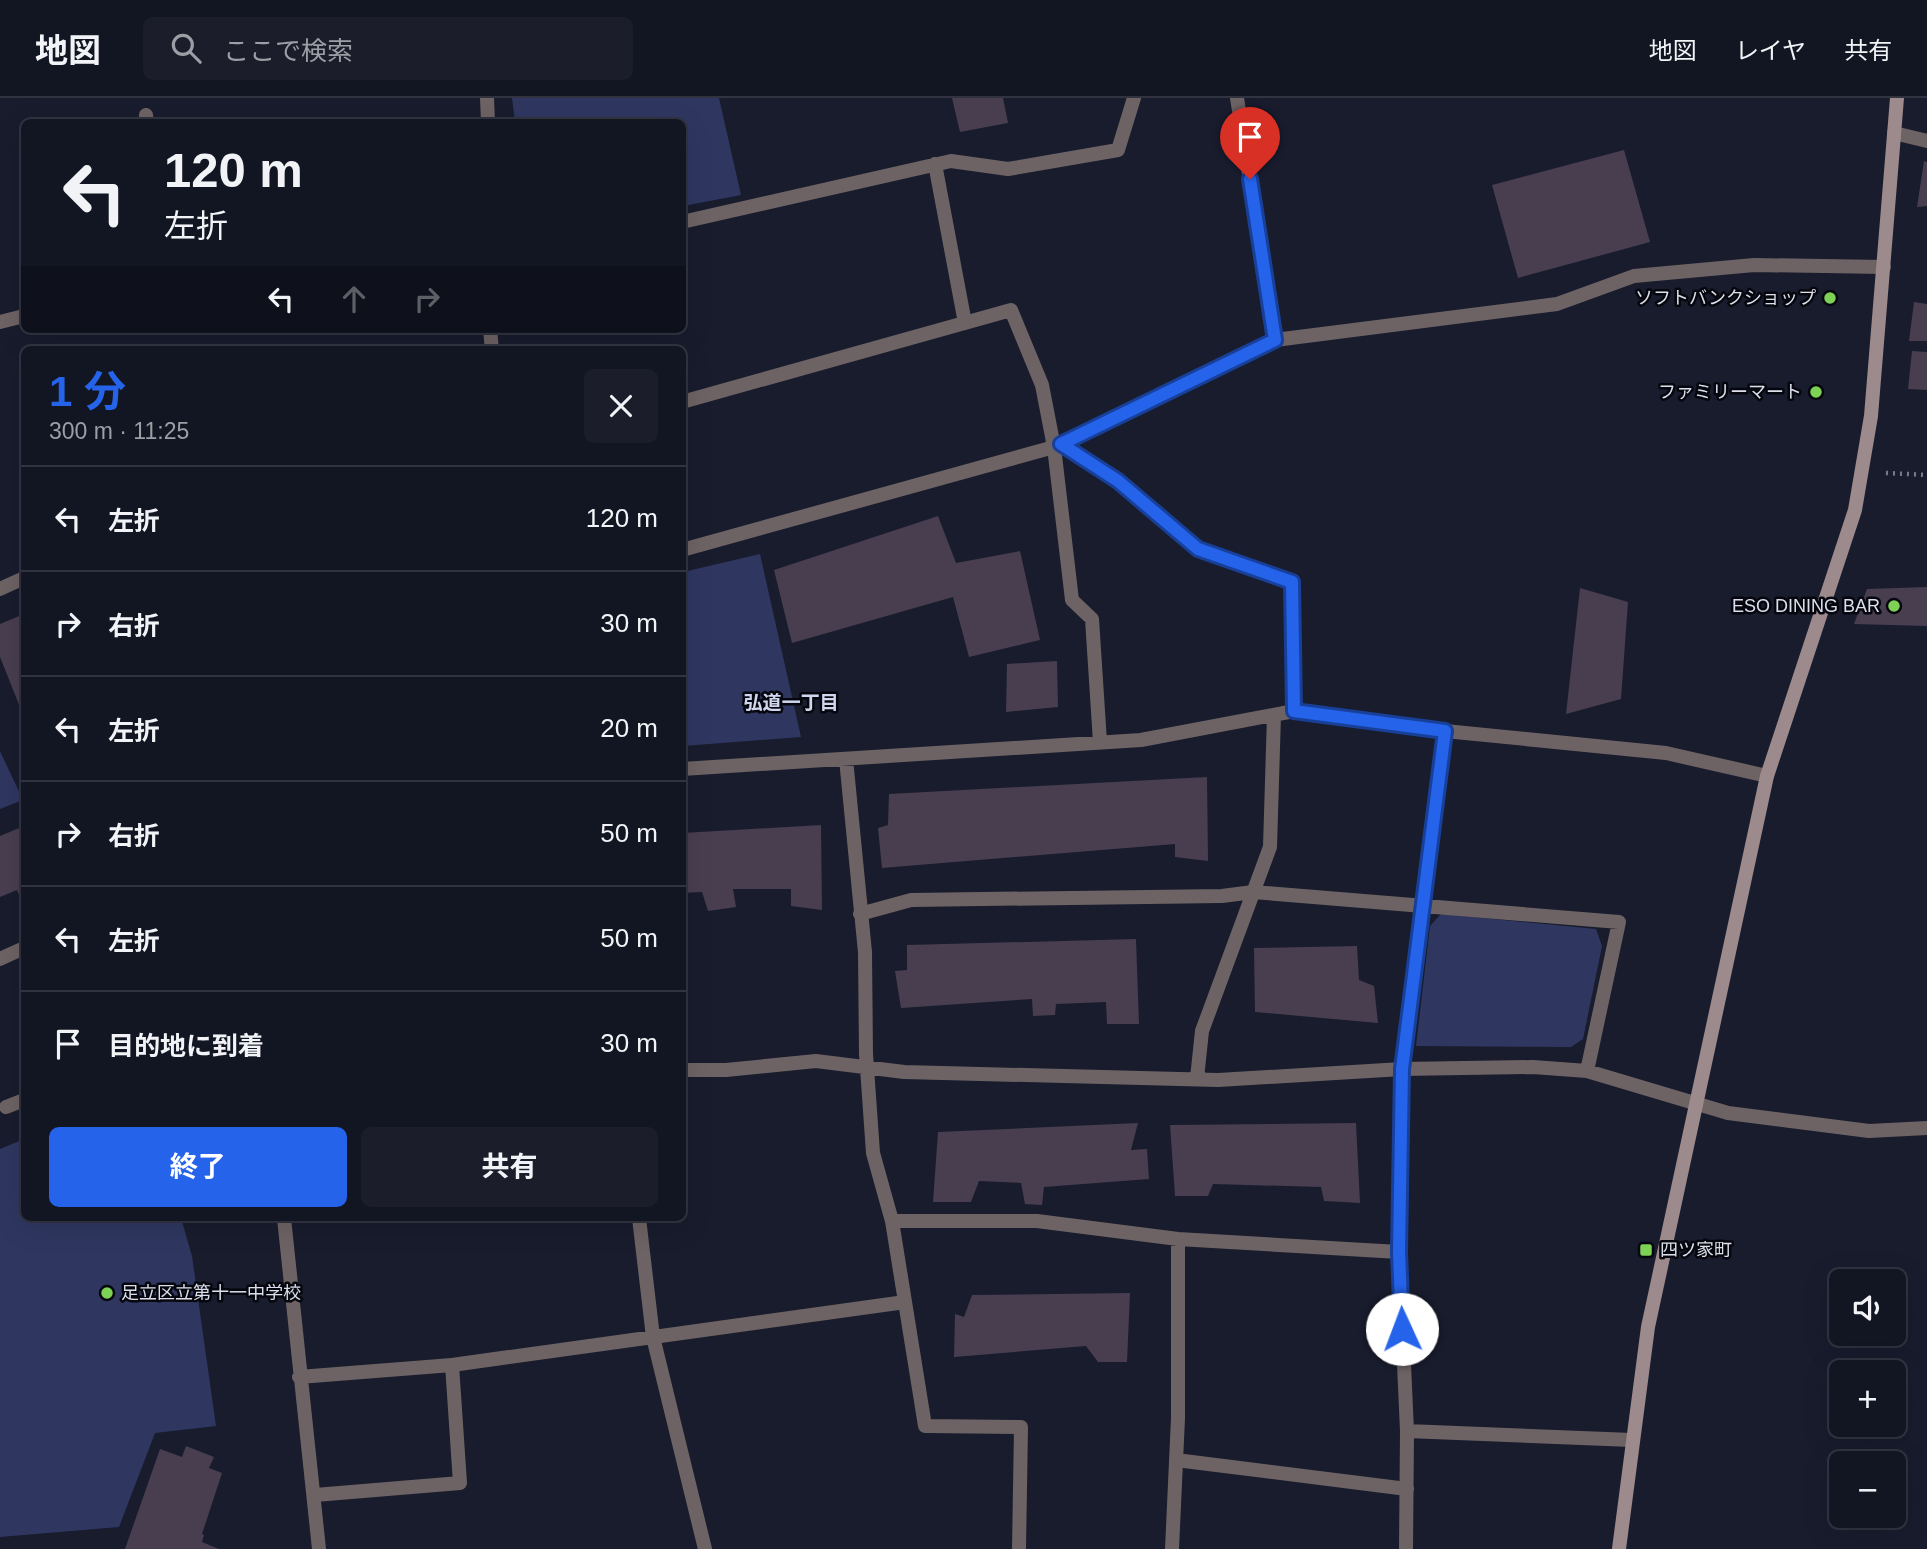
<!DOCTYPE html>
<html lang="ja">
<meta charset="utf-8">
<style>
:root{--surface:#121522;--page:#1b1e2a;--text:#f1f3f6;--muted:#9c9fa5;--line:#313440;--accent:#2563eb}
body{margin:0;font-family:Arial,"Noto Sans JP",sans-serif;background:var(--page);color:var(--text);height:100vh;display:flex;flex-direction:column;font-size:26px;white-space:nowrap}
*{box-sizing:border-box;margin:0}
p{font-size:23px;color:var(--muted)}
.icon{flex:none;width:38px;height:38px;fill:none;stroke:currentColor;stroke-width:2;stroke-linecap:round;stroke-linejoin:round}
.map{position:relative;flex:1;overflow:hidden}
.panel{position:absolute;left:21px;top:248px;width:665px;height:875px;display:flex;flex-direction:column;background:var(--surface);border-radius:10px;box-shadow:0 7px 28px #0002,0 0 0 2px var(--line)}
.panel>*{flex:none}
.banner{position:absolute;left:21px;top:21px;width:665px;height:214px;border-radius:10px;box-shadow:0 7px 28px #0002,0 0 0 2px var(--line);background:#121522;color:var(--text);overflow:hidden}
.controls{position:absolute;left:1829px;top:1171px;display:grid;gap:14px}
.controls a{display:grid;place-items:center;width:77px;height:77px;border-radius:10px;background:var(--surface);box-shadow:0 7px 28px #0002,0 0 0 2px var(--line);font-size:35px}
.pin{position:absolute;display:grid;place-items:center;width:60px;height:60px;color:#fff;margin:-72px -30px;border-radius:50% 50% 50% 0;rotate:-45deg;box-shadow:0 0 7px #0007}
.pin .icon{rotate:45deg}
.me{position:absolute;width:77px;margin:-38px;rotate:358deg;stroke-linejoin:round;filter:drop-shadow(0 0 5px #0008)}
.turn{display:flex;align-items:center;gap:24px;height:147px;padding:0 28px;font-size:32px}
.turn .icon{width:91px;height:91px;stroke-width:2.5}
.turn b{display:block;font-size:49px;line-height:60px}
.lanes{display:flex;align-items:center;height:66px;padding:0 28px;background:#0003;justify-content:center;gap:35px;direction:ltr}
.lanes .off{opacity:.35}
.round{display:grid;place-items:center;flex:none;width:74px;height:74px;border-radius:10px;background:var(--page)}
.summary{display:flex;align-items:center;justify-content:space-between;height:119px;padding:0 28px}
h1{font-size:42px;font-weight:700;line-height:52px;color:var(--accent)}
.action{display:flex;gap:14px;margin-top:auto;padding:14px 28px}
.action a{flex:1;height:80px;border-radius:10px;background:var(--accent);color:#fff;font-size:28px;font-weight:700;line-height:80px;text-align:center}
.action a+a{background:var(--page);color:var(--text)}
ul{padding:0;list-style:none}
li{display:flex;align-items:center;gap:21px;height:105px;padding:0 28px;border-top:2px solid var(--line)}
li div{flex:1}
li b{display:block;font-size:26px}
li em{font-style:normal}
header{display:flex;align-items:center;gap:42px;box-sizing:border-box;height:98px;padding:0 35px;background:var(--surface);border-bottom:2px solid var(--line)}
header strong{font-size:33px}
nav{display:flex;gap:38px;margin-inline-start:auto;font-size:24px}
.search{width:490px;height:63px;background:var(--page);display:flex;align-items:center;gap:18px;box-sizing:border-box;padding:0 24px;border-radius:10px;color:var(--muted);font-size:26px}
.map>svg:first-child{display:block}
.green{fill:#2f3761}
.building{fill:#483e50}
.lines{fill:none;stroke-linecap:round;stroke-linejoin:round}
.path{stroke:#787c8a;stroke-width:4.5;stroke-dasharray:2 5;stroke-linecap:butt}
.lane{stroke:#6e6364;stroke-width:14}
.street{stroke:#6e6364;stroke-width:14}
.secondary{stroke:#9d8a8c;stroke-width:14}
.route-casing{stroke:#184099;stroke-width:18}
.route{stroke:#2563eb;stroke-width:12}
.poi-dot{fill:#7dd154;stroke:#06070e;stroke-width:2.5}
.labels{text-anchor:middle;stroke-width:5;stroke-linejoin:round;paint-order:stroke}
.poi-label{font-size:18px;fill:#dcdfeb;stroke:#06070e;text-anchor:end}
.neighbourhood-label{font-size:19px;font-weight:bold;fill:#d0d6ee;stroke:#06070e}
</style>
<header>
<strong>地図</strong>
<div class="search"><svg class="icon" aria-label="search" viewBox="0 0 24 24"><circle cx="10" cy="10" r="6"/><path d="M15 15l6 6"/></svg>ここで検索</div>
<nav><a>地図</a><a>レイヤ</a><a>共有</a></nav>
</header>
<div class="map">
<svg width="1927" height="1451" viewBox="0 0 1927 1451">
<rect width="100%" height="100%" fill="#181c2d"/>
<!-- green -->
<path class="green" d="M512,0h207l22,97 -58,11 -1,-84h-167z
M760,456l41,183 -118,9v-174z
M0,653l23,49 -23,9z
M1441,816l155,15 6,17 -19,93 -12,8 -155,-1 14,-120z
M24,1041v79h157l11,38 24,170 -61,7 -36,94 -119,10v-388z"/>
<!-- building -->
<path class="building" d="M952,0h51l5,25 -48,9z
M1624,52l26,92 -132,36 -26,-93z
M1924,63l3,1v44l-10,1z
M1914,204l13,2v37h-18z
M1912,253l15,1v38l-19,-1z
M938,418l18,47 64,-12 20,89 -71,17 -16,-60 -161,46 -18,-73z
M1927,489v39l-73,-2 13,-35z
M1580,490l48,14 -7,97 -55,15z
M24,516v103l-24,-60v-33z
M1057,563l1,46 -52,5 1,-48z
M1207,679l1,84 -33,-4v-13l-293,24 -4,-40 10,-3 1,-31z
M821,727l1,85 -31,-4v-17h-58l3,18 -28,4 -6,-19 -20,1v-60z
M24,728v81l-7,-17 -17,7v-61z
M1136,841l3,85h-32l-1,-22 -50,2 -1,11 -22,1 -1,-17 -131,9 -6,-37 12,-1v-25z
M1357,848l2,34 15,6 4,37 -123,-11 -1,-64z
M1138,1025l-7,27 16,-1 2,30 -105,8 -2,18 -17,-1 -4,-21 -42,-2 -8,21h-38l5,-70z
M1356,1025l4,80 -36,-2 -3,-14 -108,-3 -5,12h-33l-5,-71z
M1130,1195l-3,69h-29l-12,-16 -132,11 1,-43 9,3 8,-22z
M186,1348l28,11 -5,11 13,5 -20,61 2,1 -2,7 17,7h-94l35,-100 22,8z"/>
<g class="lines">
<!-- path -->
<path class="path" d="M1886,375l41,2"/>
<!-- lane -->
<path class="lane" d="M146,17l1,7
M1061,346l57,37 80,68 94,33 2,129
M315,1397l145,-12 -8,-118
M1406,1451l1,-118"/>
<!-- street -->
<path class="street" d="M487,0l1,24
M1237,0l38,242
M1894,35l33,8
M935,66l30,159
M682,124l269,-61 57,8 110,-19 16,-52
M0,224l24,-6
M490,231l2,21
M682,304l329,-92 31,75 12,62 18,153 20,19 8,123
M682,452l372,-103 221,-107 282,-36 77,-28 120,-11 130,2
M0,491l24,-11
M1445,633l-43,338 -3,183 8,179 225,9
M846,661l19,193 1,102 7,99 19,68 33,205 96,1 -2,122
M682,671l459,-29 153,-29 151,20 221,22 101,23
M860,816l51,-14 311,-4 31,-4 366,30 -32,149
M0,861l24,-11
M682,972h44l90,-9 88,11 314,8 184,-11 131,-2 54,4 141,42 141,18 58,-3
M1197,980l5,-47 68,-184 4,-132
M6,1009l18,-7
M284,1120l35,331
M639,1120l14,119 52,212
M892,1123h145l141,18 221,13
M299,1279l153,-12 453,-63
M1176,1362l231,29
M1172,1451l6,-131v-179"/>
<!-- secondary -->
<path class="secondary" d="M1619,1451l29,-222 119,-551 88,-266 16,-94 26,-318"/>
</g>
<g class="lines">
<defs>
<path id="route" d="M1250,81l25,161 -214,104 57,37 80,68 94,33 2,129 151,20 -43,338 -3,183 3,77"/>
</defs>
<!-- route casing -->
<use href="#route" class="route-casing"/>
<!-- route -->
<use href="#route" class="route"/>
</g>
<!-- markers -->
<g class="poi-dot">
<circle cx="1830" cy="200" r="7"/>
<circle cx="1816" cy="294" r="7"/>
<circle cx="1894" cy="508" r="7"/>
<rect x="1639" y="1145" width="14" height="14" rx="3.5"/>
<circle cx="107" cy="1195" r="7"/>
</g>
<g class="labels">
<!-- poi labels -->
<g class="poi-label">
<text x="1816" y="206">ソフトバンクショップ</text>
<text x="1802" y="300">ファミリーマート</text>
<text x="1880" y="514">ESO DINING BAR</text>
<text x="1660" y="1158" text-anchor="start">四ツ家町</text>
<text x="121" y="1201" text-anchor="start">足立区立第十一中学校</text>
</g>
<!-- neighbourhood labels -->
<g class="neighbourhood-label">
<text x="791" y="611">弘道一丁目</text>
</g>
</g>
</svg>
<div class="controls">
<a><svg class="icon" aria-label="sound" viewBox="0 0 24 24"><path d="M4 9h4l5-4v14l-5-4H4zM17 9q2 3 0 6"/></svg></a>
<a>+</a>
<a>−</a>
</div>
<div class="pin" style="left:1250px;top:81px;background:#d93025"><svg class="icon" aria-label="arrive" viewBox="0 0 24 24"><path d="M6 21V4h12l-3 4 3 4H6"/></svg></div>
<svg class="me" style="left:1402px;top:1231px" viewBox="-20 -20 40 40"><circle r="19" fill="#fff"/><path d="M0-13L10 11 0 6-10 11z" fill="#2563eb"/></svg>
<div class="banner">
<div class="turn"><svg class="icon" aria-label="left" viewBox="0 0 24 24"><path d="M17 20v-9H6M10 6l-5 5 5 5"/></svg><div><b>120 m</b>左折</div></div>
<div class="lanes"><svg class="icon" aria-label="left" viewBox="0 0 24 24"><path d="M17 20v-9H6M10 6l-5 5 5 5"/></svg><svg class="icon off" aria-label="ahead" viewBox="0 0 24 24"><path d="M12 20V5M6 11l6-6 6 6"/></svg><svg class="icon off" aria-label="right" viewBox="0 0 24 24"><path d="M7 20v-9h11M14 6l5 5-5 5"/></svg></div>
</div>
<section class="panel">
<div class="summary"><div><h1>1 分</h1><p>300 m · 11:25</p></div><a class="round"><svg class="icon" aria-label="close" viewBox="0 0 24 24"><path d="M6 6l12 12M18 6L6 18"/></svg></a></div>
<ul>
<li><svg class="icon" aria-label="left" viewBox="0 0 24 24"><path d="M17 20v-9H6M10 6l-5 5 5 5"/></svg><div><b>左折</b></div><em>120 m</em></li>
<li><svg class="icon" aria-label="right" viewBox="0 0 24 24"><path d="M7 20v-9h11M14 6l5 5-5 5"/></svg><div><b>右折</b></div><em>30 m</em></li>
<li><svg class="icon" aria-label="left" viewBox="0 0 24 24"><path d="M17 20v-9H6M10 6l-5 5 5 5"/></svg><div><b>左折</b></div><em>20 m</em></li>
<li><svg class="icon" aria-label="right" viewBox="0 0 24 24"><path d="M7 20v-9h11M14 6l5 5-5 5"/></svg><div><b>右折</b></div><em>50 m</em></li>
<li><svg class="icon" aria-label="left" viewBox="0 0 24 24"><path d="M17 20v-9H6M10 6l-5 5 5 5"/></svg><div><b>左折</b></div><em>50 m</em></li>
<li><svg class="icon" aria-label="arrive" viewBox="0 0 24 24"><path d="M6 21V4h12l-3 4 3 4H6"/></svg><div><b>目的地に到着</b></div><em>30 m</em></li>
</ul>
<div class="action"><a>終了</a><a>共有</a></div>
</section>
</div>
